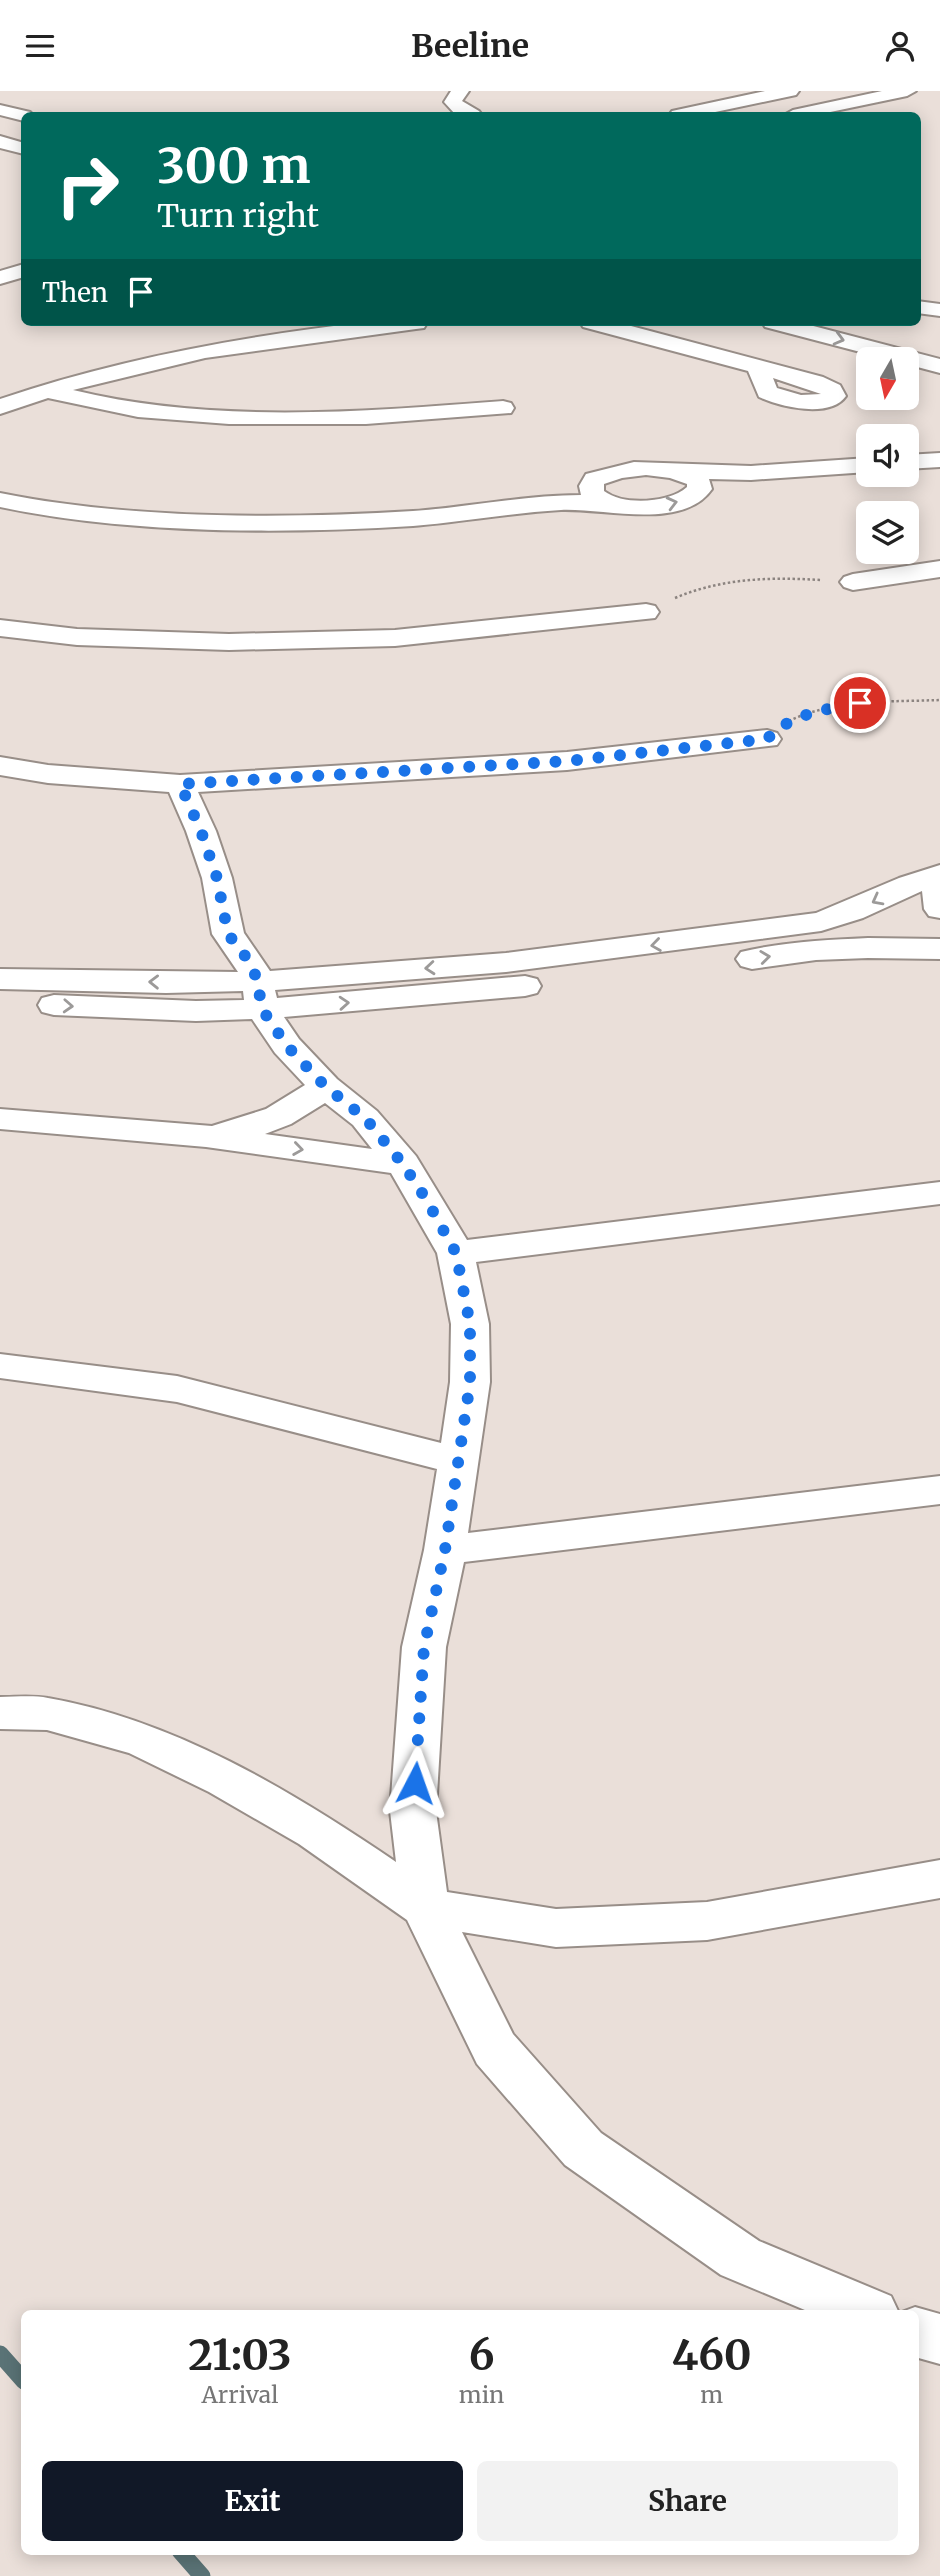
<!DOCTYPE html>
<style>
:root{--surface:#fff;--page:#f2f2f2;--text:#222;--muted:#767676;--accent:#111827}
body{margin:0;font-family:Merriweather,serif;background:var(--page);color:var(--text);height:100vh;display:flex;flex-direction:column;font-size:26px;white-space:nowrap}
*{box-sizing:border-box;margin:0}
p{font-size:23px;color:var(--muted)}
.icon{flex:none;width:38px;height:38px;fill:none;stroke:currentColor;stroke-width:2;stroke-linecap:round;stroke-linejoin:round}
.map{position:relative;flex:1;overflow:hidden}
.sheet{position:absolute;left:21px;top:2219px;width:898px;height:245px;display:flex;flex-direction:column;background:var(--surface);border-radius:10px;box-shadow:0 4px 18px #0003}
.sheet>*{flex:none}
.hud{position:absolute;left:21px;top:21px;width:900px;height:214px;border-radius:10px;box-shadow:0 4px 18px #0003;background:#00695c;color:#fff;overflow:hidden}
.needle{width:46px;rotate:189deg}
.fabs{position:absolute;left:856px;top:256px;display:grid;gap:14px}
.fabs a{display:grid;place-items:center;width:63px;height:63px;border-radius:10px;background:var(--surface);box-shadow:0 4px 18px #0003;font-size:35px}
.pin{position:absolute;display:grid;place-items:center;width:60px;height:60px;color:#fff;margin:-30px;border:4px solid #fff;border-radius:50%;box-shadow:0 2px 7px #0007}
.me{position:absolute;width:77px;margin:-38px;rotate:4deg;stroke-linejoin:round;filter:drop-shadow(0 0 5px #0008)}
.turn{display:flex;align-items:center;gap:24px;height:147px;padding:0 21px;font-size:32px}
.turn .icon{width:91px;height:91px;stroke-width:2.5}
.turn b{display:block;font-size:49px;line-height:60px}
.then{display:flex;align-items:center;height:66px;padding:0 21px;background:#0003;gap:14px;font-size:26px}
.eta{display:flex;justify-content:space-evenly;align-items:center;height:119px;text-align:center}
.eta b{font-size:42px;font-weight:700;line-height:49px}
.cta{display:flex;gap:14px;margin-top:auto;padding:14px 21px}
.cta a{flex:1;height:80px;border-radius:10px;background:var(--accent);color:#fff;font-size:28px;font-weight:700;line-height:80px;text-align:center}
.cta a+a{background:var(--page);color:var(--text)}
header{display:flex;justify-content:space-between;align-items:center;height:91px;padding:0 21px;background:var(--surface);font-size:32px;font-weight:700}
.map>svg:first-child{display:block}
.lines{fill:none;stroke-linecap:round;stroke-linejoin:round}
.stream{stroke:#5a7376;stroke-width:17}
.street-casing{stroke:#988e88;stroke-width:4}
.path{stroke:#8c8480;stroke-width:2.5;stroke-dasharray:2.5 2.5;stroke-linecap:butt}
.street{fill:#fff;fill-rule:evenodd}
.oneway{stroke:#9c9a99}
.route{stroke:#1a73e8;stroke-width:12;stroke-dasharray:0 21.6}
</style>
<header><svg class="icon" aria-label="menu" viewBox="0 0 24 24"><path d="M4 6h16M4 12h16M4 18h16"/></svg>Beeline<svg class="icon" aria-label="person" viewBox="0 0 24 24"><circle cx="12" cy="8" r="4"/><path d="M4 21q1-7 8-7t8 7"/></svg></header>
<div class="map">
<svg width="940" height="2485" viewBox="0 0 940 2485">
<rect width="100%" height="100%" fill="#eadfd9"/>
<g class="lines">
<!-- stream -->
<path class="stream" d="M0,2263l24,27
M180,2460l22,25"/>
<defs>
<path id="street" d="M451,0h18l-7,10 17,10 3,4 -27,-1 -11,-12z
M765,0h34l-3,4 -95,20h-32l3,-4z
M882,0h34l-9,5 -91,19h-32l9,-5z
M0,14l30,7 3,3h-9v6l-24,-6z
M0,45l24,7v11l-24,-6z
M24,173v13l-24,7v-13z
M917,210l23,3v12l-23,-3z
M368,231l59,1 -3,5 -8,1 -211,29 -132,32c140,34 288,22 430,11l8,2 3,5 -3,5 -145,11h-137l-91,-7 -90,-19 -48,16v-15c118,-40 243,-63 368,-77z
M580,231h36l207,55 17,8 6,11c-16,23 -66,11 -87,1l-11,-26 -165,-44zM773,287l48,16 -20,1 -24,-7z
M762,231h36l142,37v14l-34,-9v-5h-19l-122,-32z
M940,362v14l-34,2v-14z
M868,367v14l-117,8 -42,-1 3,10c-29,42 -108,19 -151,21 -50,3 -99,12 -148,16 -130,8 -285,8 -413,-19v-14c128,26 282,26 413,18 56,-4 112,-16 168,-16l-2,-9 7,-12 48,-12 117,4zM646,384l24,3 17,6v3c-18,16 -63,19 -83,4v-7l18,-6z
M940,470v16l-87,13 -9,-3 -4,-5 4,-5 9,-3z
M646,513l9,2 4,6 -4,6 -260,28 -166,4 -152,-5 -77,-9v-16l77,9 152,5 166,-4z
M767,639l10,3 4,6 -4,6 -210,25 -369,22 18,39 16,47 12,55 26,38 236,-18 310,-40 83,-35 41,-13v53l-11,-2 -5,-7 -2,-18 -59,27 -42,13 -315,41 -231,18 2,8 248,-22 12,3 4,7 -4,7 -12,3 -241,21 15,22 38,40 40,32 39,45 51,84 473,-58v22l-464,58 13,62 1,58 -22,151 472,-57v28l-476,58 -18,85 -10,164 11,81 109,17 151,-7 233,-42v38l-233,42 -151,7 -94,-15 51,102 88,99 158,108 132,55 8,17 16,-6 25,7v50l-25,-7v-44h-103l-91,-38 -156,-110 -88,-101 -70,-144 -108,-76 -90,-52 -80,-39 -82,-23 -47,-1v-32c16,0 33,-2 48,1 126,22 244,93 348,164l-6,-51 12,-164 22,-97 13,-81 -260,-67 -177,-24v-24l177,22 264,67 9,-61 1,-58 -14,-71 -46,-80 -185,-26 -206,-18v-20l212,17 54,-17 39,-24 -30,-32 -23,-34 -56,2 -142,-6 -12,-3 -4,-7 4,-7 12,-3 142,6 48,-1 -1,-9 -77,2 -166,-4v-20l238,3 -26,-38 -10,-56 -16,-47 -17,-39 -121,-9 -48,-8v-18l48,8 132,10 387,-23zM325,1012l28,22 19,24 -107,-15 26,-10z
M868,847l72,1v20l-72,-1 -52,2 -64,9 -11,-3 -5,-7 5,-7c41,-10 84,-12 127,-14z"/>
</defs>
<!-- street casing -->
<use href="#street" class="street-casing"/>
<!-- path -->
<path class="path" d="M675,507c47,-20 96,-21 146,-18
M789,630c45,-22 102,-19 151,-21"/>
<!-- street -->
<use href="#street" class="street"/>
</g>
<!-- one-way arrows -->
<defs><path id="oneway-chevron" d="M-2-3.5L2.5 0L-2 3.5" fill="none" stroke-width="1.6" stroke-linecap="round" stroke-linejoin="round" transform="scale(1.75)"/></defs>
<g class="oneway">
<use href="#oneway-chevron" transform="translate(839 248) rotate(15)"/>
<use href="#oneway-chevron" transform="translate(672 412) rotate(-14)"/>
<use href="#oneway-chevron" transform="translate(877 809) rotate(152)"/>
<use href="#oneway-chevron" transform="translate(656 854) rotate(172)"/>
<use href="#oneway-chevron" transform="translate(765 866) rotate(-7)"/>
<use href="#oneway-chevron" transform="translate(430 877) rotate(175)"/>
<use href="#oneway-chevron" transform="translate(154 891) rotate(-179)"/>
<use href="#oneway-chevron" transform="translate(344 912) rotate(-4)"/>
<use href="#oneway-chevron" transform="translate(68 915) rotate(3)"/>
<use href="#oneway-chevron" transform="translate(298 1058) rotate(8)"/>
</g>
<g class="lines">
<!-- route -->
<path class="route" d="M415,1692l9,-136 21,-97 25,-167v-59l-14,-71 -30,-54 -23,-35 -38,-46 -40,-32 -38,-40 -25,-37 -5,-30 -8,-18 -21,-27 -11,-56 -16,-47 -21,-47 387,-23 200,-22c26,-27 59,-29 93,-36"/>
</g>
</svg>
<div class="fabs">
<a><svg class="needle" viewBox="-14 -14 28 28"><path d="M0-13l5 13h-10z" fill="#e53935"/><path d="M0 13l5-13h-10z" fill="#767676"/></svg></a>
<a><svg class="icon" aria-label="sound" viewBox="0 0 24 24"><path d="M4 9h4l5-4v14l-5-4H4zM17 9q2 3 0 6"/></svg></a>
<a><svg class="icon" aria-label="layers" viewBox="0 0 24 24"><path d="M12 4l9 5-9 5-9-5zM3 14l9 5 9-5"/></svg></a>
</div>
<div class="pin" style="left:860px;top:612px;background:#d93025"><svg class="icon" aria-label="arrive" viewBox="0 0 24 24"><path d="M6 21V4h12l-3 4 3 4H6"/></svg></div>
<svg class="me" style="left:415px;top:1692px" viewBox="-20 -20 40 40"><path d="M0-17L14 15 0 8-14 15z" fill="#1a73e8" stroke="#fff" stroke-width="4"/></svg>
<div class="hud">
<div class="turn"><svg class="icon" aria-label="right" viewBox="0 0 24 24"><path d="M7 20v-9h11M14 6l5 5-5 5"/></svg><div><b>300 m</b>Turn right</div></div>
<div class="then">Then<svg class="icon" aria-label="arrive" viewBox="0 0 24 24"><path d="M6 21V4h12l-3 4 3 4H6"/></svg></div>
</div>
<section class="sheet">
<div class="eta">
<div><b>21:03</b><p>Arrival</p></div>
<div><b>6</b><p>min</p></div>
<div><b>460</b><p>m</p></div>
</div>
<div class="cta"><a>Exit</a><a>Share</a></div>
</section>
</div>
